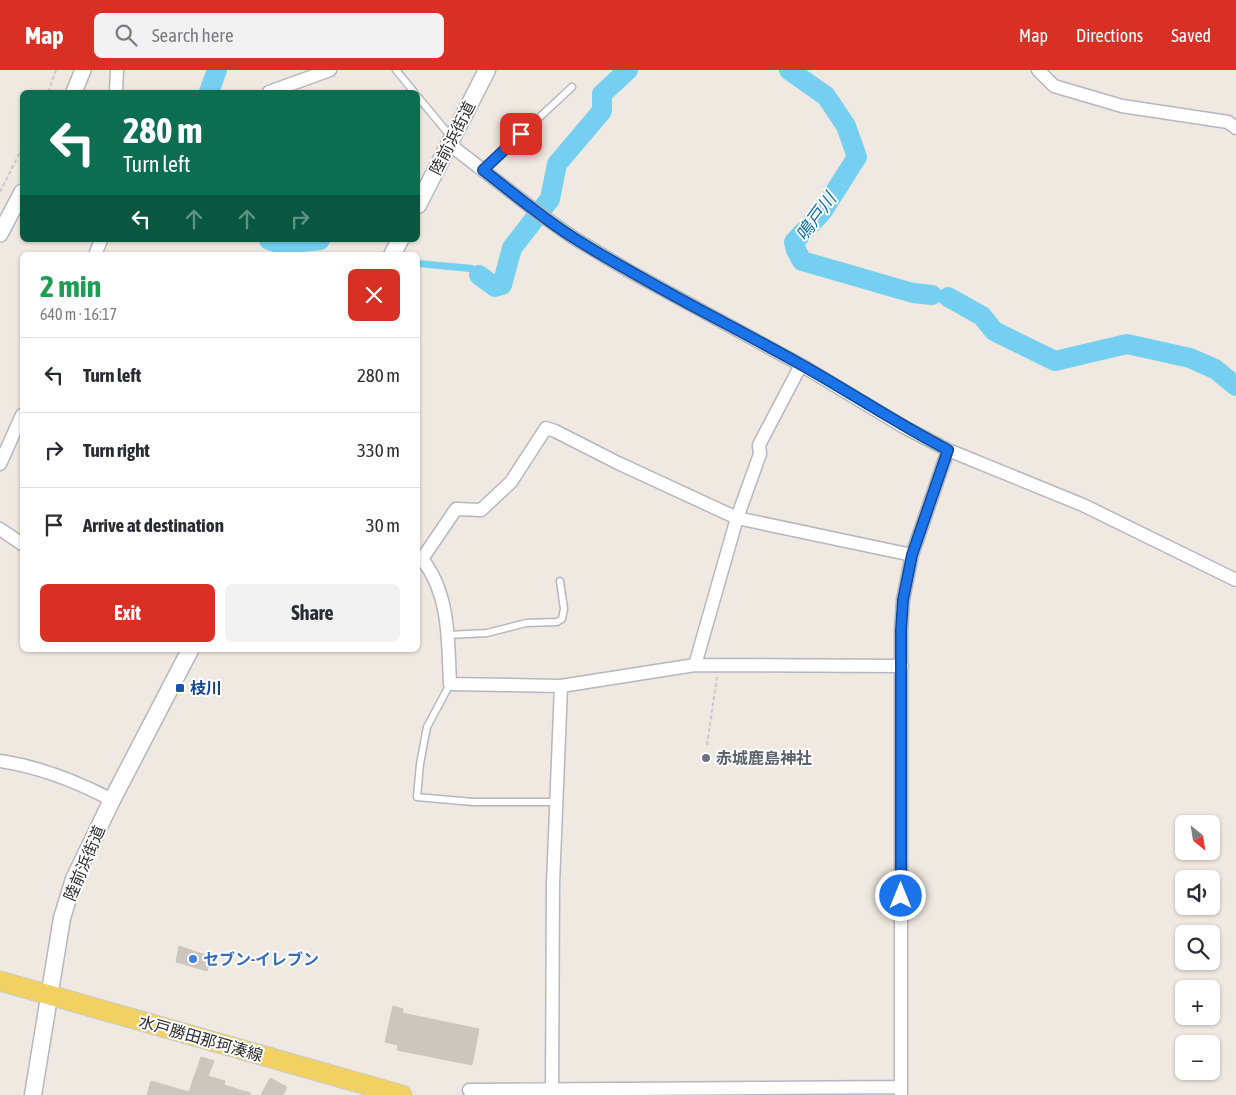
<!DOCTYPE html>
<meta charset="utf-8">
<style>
:root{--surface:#fff;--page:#f2f2f3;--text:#2b2b33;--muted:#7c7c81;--line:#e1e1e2;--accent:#d93025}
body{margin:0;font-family:"Asap Condensed","Noto Sans JP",sans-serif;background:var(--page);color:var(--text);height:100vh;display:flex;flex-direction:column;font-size:19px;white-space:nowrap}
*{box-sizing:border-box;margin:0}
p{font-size:16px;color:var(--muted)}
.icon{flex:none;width:28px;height:28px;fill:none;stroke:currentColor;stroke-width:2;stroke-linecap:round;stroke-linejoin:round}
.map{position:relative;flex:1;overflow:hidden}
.side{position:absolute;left:20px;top:182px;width:400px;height:400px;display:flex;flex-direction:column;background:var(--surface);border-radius:8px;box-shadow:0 1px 4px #0004}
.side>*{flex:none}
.top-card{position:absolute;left:20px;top:20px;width:400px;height:152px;border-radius:8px;box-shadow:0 1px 4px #0004;background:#0b6e4f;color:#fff;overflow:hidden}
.needle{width:32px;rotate:150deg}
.fabs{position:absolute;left:1175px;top:745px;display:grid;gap:10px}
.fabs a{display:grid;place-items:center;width:45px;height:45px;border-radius:8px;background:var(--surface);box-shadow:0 1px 4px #0004;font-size:25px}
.pin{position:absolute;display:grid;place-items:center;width:42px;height:42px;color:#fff;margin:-21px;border-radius:10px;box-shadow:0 2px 8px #0006}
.me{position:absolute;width:55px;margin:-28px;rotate:0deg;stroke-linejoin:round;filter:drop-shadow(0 0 4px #0008)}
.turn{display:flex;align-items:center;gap:18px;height:105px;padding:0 20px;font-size:22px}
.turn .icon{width:65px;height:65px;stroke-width:2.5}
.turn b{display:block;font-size:35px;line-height:42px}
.lanes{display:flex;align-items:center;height:48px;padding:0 20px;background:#0003;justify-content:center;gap:25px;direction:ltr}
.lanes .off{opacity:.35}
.round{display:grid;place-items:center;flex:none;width:52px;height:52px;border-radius:8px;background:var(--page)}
.headline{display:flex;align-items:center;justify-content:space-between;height:85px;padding:0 20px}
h1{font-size:30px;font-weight:700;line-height:38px;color:#1e9e55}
.primary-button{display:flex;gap:10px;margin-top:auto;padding:10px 20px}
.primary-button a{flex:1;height:58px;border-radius:8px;background:var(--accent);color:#fff;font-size:20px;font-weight:700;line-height:58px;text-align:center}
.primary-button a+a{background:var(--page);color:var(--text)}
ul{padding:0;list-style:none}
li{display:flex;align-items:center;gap:15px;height:75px;padding:0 20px;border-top:1px solid var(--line)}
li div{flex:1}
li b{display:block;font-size:19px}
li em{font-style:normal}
header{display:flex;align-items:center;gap:30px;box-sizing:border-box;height:70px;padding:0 25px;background:var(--accent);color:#fff}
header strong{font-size:24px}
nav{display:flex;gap:28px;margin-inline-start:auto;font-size:18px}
.search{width:350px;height:45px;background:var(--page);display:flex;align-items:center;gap:12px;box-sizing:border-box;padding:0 18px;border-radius:8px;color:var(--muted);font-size:19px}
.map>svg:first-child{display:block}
.water{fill:#75cff0}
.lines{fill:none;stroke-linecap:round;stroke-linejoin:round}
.river{stroke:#75cff0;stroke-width:20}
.building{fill:#cbc7bf;stroke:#cbc5ba}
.service-casing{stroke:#b4b7c1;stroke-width:9}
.minor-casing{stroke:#b4b7c1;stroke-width:15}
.tertiary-casing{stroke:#b4b7c1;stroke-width:18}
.secondary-casing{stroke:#b4b7c1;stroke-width:19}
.primary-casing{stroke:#c9c9c9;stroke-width:21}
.path{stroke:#c9c9c9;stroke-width:2;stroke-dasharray:4 2.5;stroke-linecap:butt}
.service{stroke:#fff;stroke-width:6}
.minor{stroke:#fff;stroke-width:12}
.tertiary{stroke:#fff;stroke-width:15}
.secondary{stroke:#fff;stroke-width:16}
.primary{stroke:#f2d163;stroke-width:19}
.route-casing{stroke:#114b97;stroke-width:12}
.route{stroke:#1a73e8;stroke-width:9}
.transit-dot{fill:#1a4fb4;stroke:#fff;stroke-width:2}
.worship-dot{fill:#6b7280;stroke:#fff;stroke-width:2}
.shop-dot{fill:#3f7fe0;stroke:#fff;stroke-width:2}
.labels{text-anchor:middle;stroke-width:4;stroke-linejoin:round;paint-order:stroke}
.street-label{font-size:16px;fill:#2e2e2e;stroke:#fff}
.transit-label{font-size:16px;font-weight:bold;fill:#164399;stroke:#fff;text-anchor:start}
.worship-label{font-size:16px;font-weight:bold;fill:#5b616d;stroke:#fff;text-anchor:start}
.shop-label{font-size:16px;font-weight:bold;fill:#366cbe;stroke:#fff;text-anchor:start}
.water-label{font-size:18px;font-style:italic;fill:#0d6fa3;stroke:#fff}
</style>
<header>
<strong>Map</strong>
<div class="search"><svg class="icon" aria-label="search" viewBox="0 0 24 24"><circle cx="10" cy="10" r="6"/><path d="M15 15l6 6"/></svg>Search here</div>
<nav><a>Map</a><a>Directions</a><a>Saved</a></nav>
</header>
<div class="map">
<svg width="1236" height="1025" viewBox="0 0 1236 1025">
<rect width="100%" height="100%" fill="#efe9e1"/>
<!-- water -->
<path class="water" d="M418,190l55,5 22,18h5l4,5 -10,3 -24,-19 -52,-5z"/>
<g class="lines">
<!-- river -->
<path class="river" d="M789,0l37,26 20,30 11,31 -35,55 -28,30 2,8 6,11 111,32 19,2
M209,22l8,-22
M269,170l13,4 38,-4
M479,205l16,12 7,-2 10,-37 38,-49 7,-35 45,-53v-17l26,-24
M948,227l34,19 12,15 61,30 72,-17 63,14 25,11 21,17"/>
</g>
<!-- building -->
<path class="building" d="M179,876l32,11 -4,14 -31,-9z
M393,936l10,3 -1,4 77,16 -7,36 -75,-15 1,-5 -13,-3z
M201,987l13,4 -6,15 17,5 -1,4 26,8v2h-103l4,-14 38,11z
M270,1008l17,9 -4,8h-22z"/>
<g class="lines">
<defs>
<path id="service" d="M396,0l18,22
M418,27l34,41
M483,100l89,-83
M448,565l39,-2 39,-10 31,-1 5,-3 2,-10 -4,-28
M450,614l-23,43 -7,37 -3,33 56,5h83"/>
<path id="minor" d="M1038,0l16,16 68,20 106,16 8,6
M116,22l1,-22
M269,22l61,-22
M449,74l92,71 33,23 55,33 172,94 103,62 44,23 135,55 153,75
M95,185l6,-15
M0,394l22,-49
M0,459l22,15
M418,489h4l34,-50 25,1 30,-28 35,-54 9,3 63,32 119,55 175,37
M422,489c28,35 26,82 28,125l111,2 134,-21 207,1
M695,595l42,-147 23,-64 -1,-9 42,-80
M0,691c40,6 76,20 112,39
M469,1020l432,-3
M552,1025l1,-211 8,-198
M901,1025v-465l2,-30 9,-45 36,-105"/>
<path id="tertiary" d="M74,22l9,-22
M0,164l22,-42"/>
<path id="secondary" d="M418,135l69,-135
M392,185l8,-15
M33,1025l29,-177 12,-39 38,-79 78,-150"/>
<path id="primary" d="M0,911l402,114"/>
</defs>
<!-- service casing -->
<use href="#service" class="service-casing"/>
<!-- minor casing -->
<use href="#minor" class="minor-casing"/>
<!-- tertiary casing -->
<use href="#tertiary" class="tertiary-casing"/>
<!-- secondary casing -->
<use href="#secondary" class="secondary-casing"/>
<!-- primary casing -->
<use href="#primary" class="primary-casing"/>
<!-- path -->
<path class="path" d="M48,22l8,-22
M0,122l22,-44
M707,675l10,-68"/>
<!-- service -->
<use href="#service" class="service"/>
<!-- minor -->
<use href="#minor" class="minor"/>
<!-- tertiary -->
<use href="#tertiary" class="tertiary"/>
<!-- secondary -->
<use href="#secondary" class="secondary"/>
<!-- primary -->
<use href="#primary" class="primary"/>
</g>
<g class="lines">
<defs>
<path id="route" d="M521,64l-38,36c30,23 59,48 91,68 73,46 151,84 226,126 50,28 96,59 148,86l-36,105 -9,45 -2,30v266"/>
</defs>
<!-- route casing -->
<use href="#route" class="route-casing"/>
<!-- route -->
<use href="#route" class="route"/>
</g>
<!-- markers -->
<rect class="transit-dot" x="175" y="613" width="10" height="10" rx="2.5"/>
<circle class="worship-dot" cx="706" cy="688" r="5"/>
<circle class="shop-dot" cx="193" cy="889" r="5"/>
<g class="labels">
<!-- street labels -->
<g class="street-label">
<text transform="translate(452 68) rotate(-63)" y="6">陸前浜街道</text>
<text transform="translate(84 793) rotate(-67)" y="6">陸前浜街道</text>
<text transform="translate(201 968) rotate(16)" y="6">水戸勝田那珂湊線</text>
</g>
<!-- transit labels -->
<g class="transit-label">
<text x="190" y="624">枝川</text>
</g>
<!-- worship labels -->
<g class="worship-label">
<text x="716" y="694">赤城鹿島神社</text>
</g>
<!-- shop labels -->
<g class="shop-label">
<text x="203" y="895">セブン-イレブン</text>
</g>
<!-- water labels -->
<g class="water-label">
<text transform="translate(816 147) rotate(-54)" y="6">鳴戸川</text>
</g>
</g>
</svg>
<div class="fabs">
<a><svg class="needle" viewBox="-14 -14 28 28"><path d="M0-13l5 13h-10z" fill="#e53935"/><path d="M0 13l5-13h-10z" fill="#7c7c81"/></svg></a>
<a><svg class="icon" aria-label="sound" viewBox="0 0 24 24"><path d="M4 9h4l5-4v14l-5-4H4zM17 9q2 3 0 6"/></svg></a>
<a><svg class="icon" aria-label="search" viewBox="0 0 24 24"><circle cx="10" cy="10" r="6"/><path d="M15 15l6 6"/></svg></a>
<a>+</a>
<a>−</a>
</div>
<div class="pin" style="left:521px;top:64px;background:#d93025"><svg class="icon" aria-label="arrive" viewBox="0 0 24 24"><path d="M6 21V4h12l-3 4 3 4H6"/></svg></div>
<svg class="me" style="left:901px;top:826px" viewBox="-20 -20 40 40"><circle r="17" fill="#1a73e8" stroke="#fff" stroke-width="3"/><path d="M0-11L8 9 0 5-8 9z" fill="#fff"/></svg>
<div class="top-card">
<div class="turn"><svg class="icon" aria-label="left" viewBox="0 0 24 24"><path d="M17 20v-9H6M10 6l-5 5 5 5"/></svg><div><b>280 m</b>Turn left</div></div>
<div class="lanes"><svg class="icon" aria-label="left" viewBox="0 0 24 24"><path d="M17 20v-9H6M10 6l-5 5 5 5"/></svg><svg class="icon off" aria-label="ahead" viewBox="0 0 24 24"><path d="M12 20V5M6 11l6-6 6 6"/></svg><svg class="icon off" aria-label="ahead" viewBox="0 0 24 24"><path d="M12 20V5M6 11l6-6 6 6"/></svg><svg class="icon off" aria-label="right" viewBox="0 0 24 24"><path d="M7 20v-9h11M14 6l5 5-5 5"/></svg></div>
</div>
<section class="side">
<div class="headline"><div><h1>2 min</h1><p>640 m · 16:17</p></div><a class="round" style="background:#d93025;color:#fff"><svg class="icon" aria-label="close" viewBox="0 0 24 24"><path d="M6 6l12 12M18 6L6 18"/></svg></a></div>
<ul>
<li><svg class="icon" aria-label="left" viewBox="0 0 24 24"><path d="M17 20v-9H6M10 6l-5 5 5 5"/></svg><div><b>Turn left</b></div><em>280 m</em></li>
<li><svg class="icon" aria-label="right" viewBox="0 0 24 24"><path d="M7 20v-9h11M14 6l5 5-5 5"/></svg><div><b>Turn right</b></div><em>330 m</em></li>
<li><svg class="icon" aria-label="arrive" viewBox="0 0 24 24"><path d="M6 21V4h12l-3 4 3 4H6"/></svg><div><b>Arrive at destination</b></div><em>30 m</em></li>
</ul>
<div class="primary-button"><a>Exit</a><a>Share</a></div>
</section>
</div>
